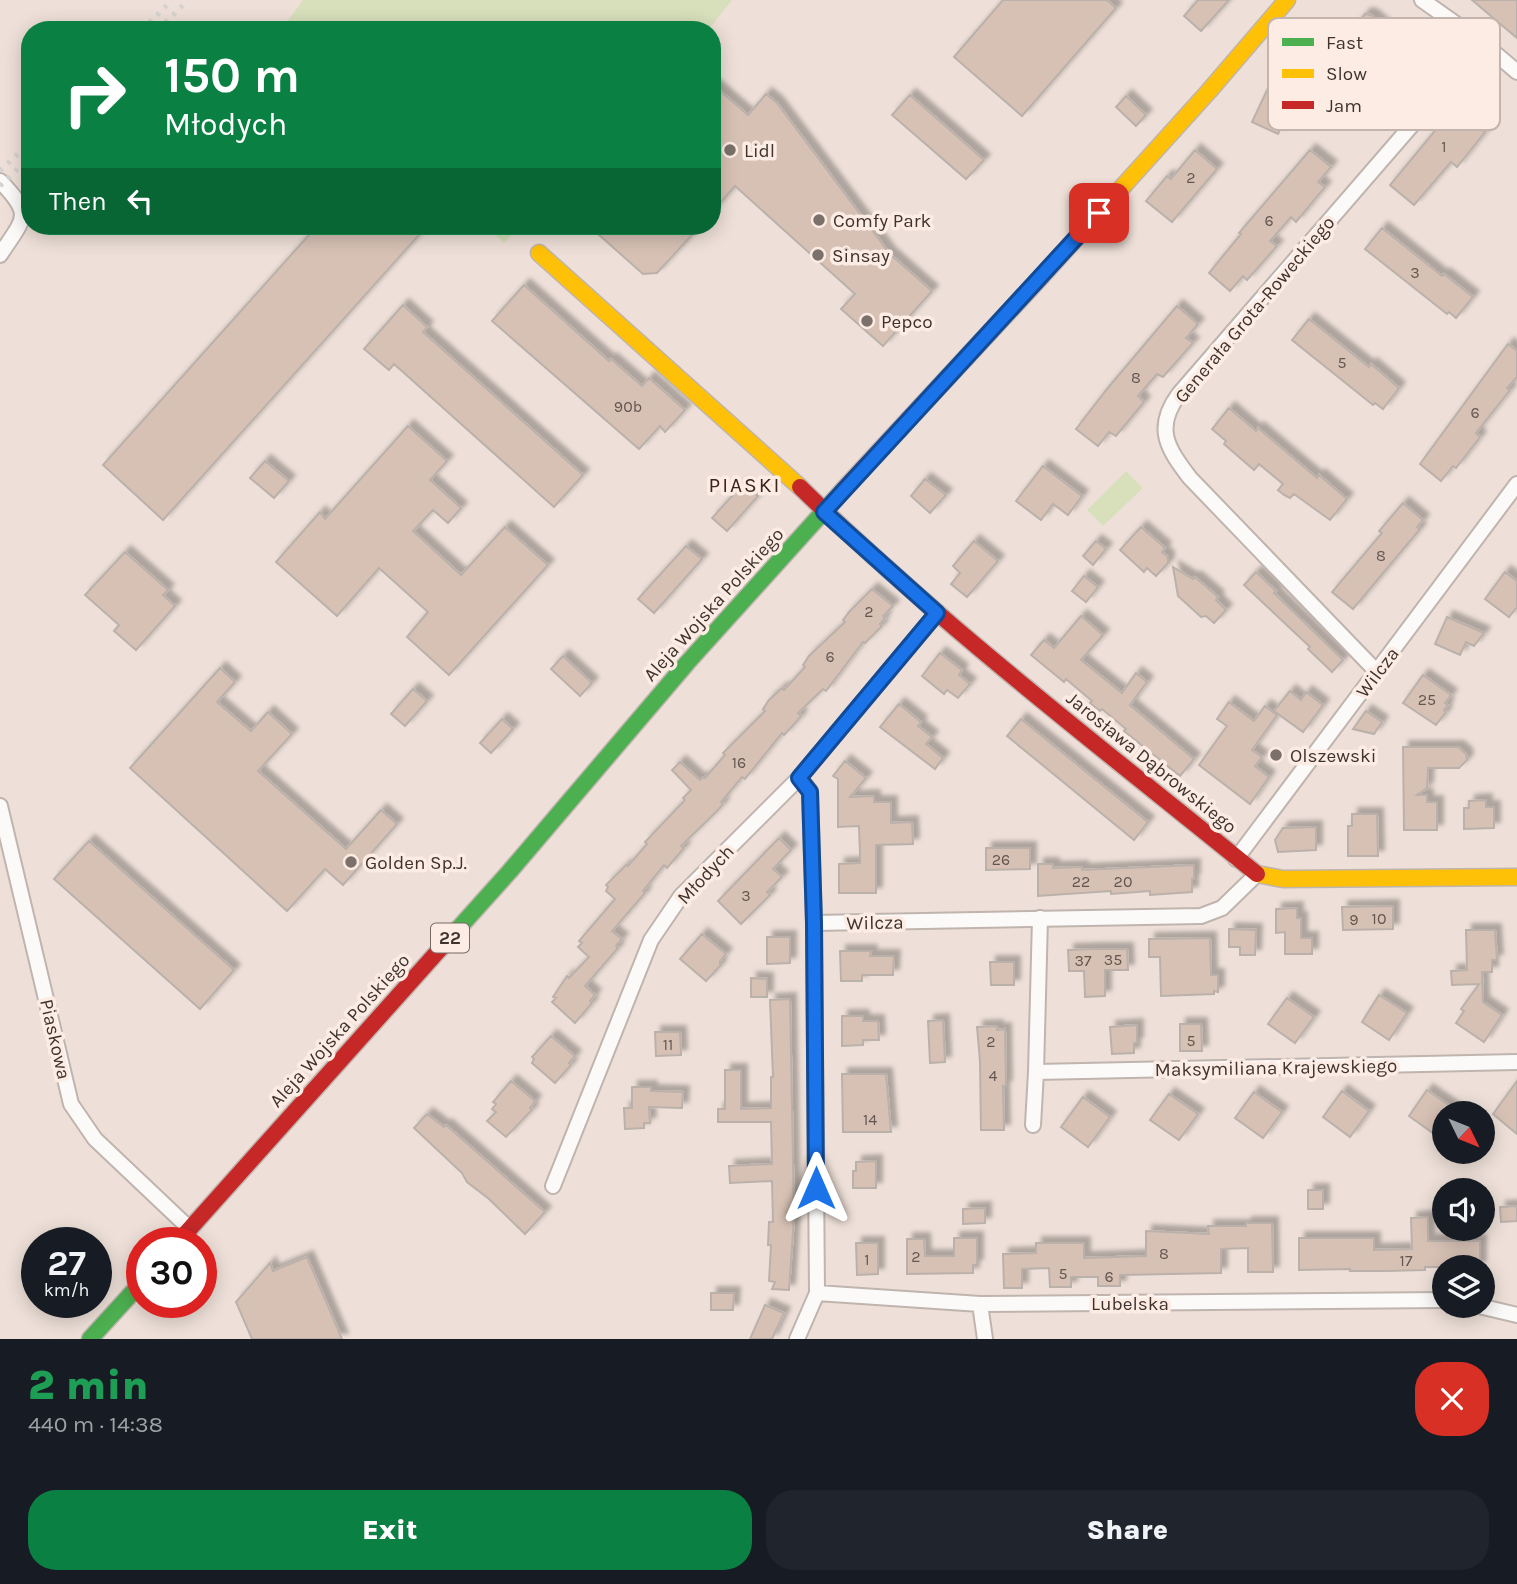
<!DOCTYPE html>
<meta charset="utf-8">
<style>
:root{--surface:#171b24;--page:#20242c;--text:#f1f3f6;--muted:#9ea1a6;--accent:#0b8043}
body{margin:0;font-family:Karla,sans-serif;background:var(--page);color:var(--text);height:100vh;display:flex;flex-direction:column;font-size:26px;white-space:nowrap}
*{box-sizing:border-box;margin:0}
p{font-size:23px;color:var(--muted)}
.icon{flex:none;width:38px;height:38px;fill:none;stroke:currentColor;stroke-width:2;stroke-linecap:round;stroke-linejoin:round}
.map{position:relative;height:1339px;overflow:hidden}
.side{display:flex;flex-direction:column;background:var(--surface);flex:1}
.side>*{flex:none}
.guide{position:absolute;left:21px;top:21px;width:700px;height:214px;border-radius:28px;box-shadow:0 4px 18px #0003;background:#0b8043;color:#fff;overflow:hidden}
.needle{width:46px;rotate:133deg}
.controls{position:absolute;left:1432px;top:1101px;display:grid;gap:14px}
.controls a{display:grid;place-items:center;width:63px;height:63px;border-radius:50%;background:var(--surface);box-shadow:0 4px 18px #0003;font-size:35px}
.speed{position:absolute;left:21px;top:1227px;display:flex;gap:14px;font-size:35px;font-weight:700;text-align:center}
.speed>*{display:grid;place-content:center;width:91px;height:91px;border-radius:50%;background:var(--surface);box-shadow:0 4px 18px #0003;line-height:1}
.speed small{font-size:18px;font-weight:400}
.speed .limit{border:10px solid #d22;background:#fff;color:#111}
.pin{position:absolute;display:grid;place-items:center;width:60px;height:60px;color:#fff;margin:-30px;border-radius:14px;box-shadow:0 4px 10px #0006}
.me{position:absolute;width:77px;margin:-38px;rotate:0deg;stroke-linejoin:round;filter:drop-shadow(0 0 5px #0008)}
.turn{display:flex;align-items:center;gap:24px;height:147px;padding:0 28px;font-size:32px}
.turn .icon{width:91px;height:91px;stroke-width:2.5}
.turn b{display:block;font-size:49px;line-height:60px}
.then{display:flex;align-items:center;height:66px;padding:0 28px;background:#0003;gap:14px;font-size:26px}
.round{display:grid;place-items:center;flex:none;width:74px;height:74px;border-radius:28px;background:var(--page)}
.headline{display:flex;align-items:center;justify-content:space-between;height:119px;padding:0 28px}
h1{font-size:42px;font-weight:800;line-height:52px;color:#1e9e55}
.cta{display:flex;gap:14px;margin-top:auto;padding:14px 28px}
.cta a{flex:1;height:80px;border-radius:28px;background:var(--accent);color:#fff;font-size:28px;font-weight:800;line-height:80px;text-align:center}
.cta a+a{background:var(--page);color:var(--text)}
.map>svg:first-child{display:block}
.green{fill:#d8dfbb}
.building{fill:#d7c1b5;stroke:#bbb1ab;stroke-width:2;filter:url(#shadow)}
.lines{fill:none;stroke-linecap:round;stroke-linejoin:round}
.street-casing{stroke:#bfb4ae;stroke-width:18}
.fast-casing{stroke:#bfb4ae;stroke-width:19}
.slow-casing{stroke:#bfb4ae;stroke-width:19}
.jam-casing{stroke:#bfb4ae;stroke-width:19}
.street{stroke:#fcfaf9;stroke-width:14}
.fast{stroke:#4caf50;stroke-width:16}
.slow{stroke:#ffc107;stroke-width:16}
.jam{stroke:#c62828;stroke-width:16}
.rail{stroke:#d5d2d0;stroke-width:5;stroke-dasharray:3.5 7;stroke-linecap:butt}
.route-casing{stroke:#114b97;stroke-width:18}
.route{stroke:#1a73e8;stroke-width:12}
.poi-dot{fill:#7c706a;stroke:#fcece4;stroke-width:2.5}
.labels{text-anchor:middle;stroke-width:7;stroke-linejoin:round;paint-order:stroke}
.number-label{font-size:16px;fill:#645650}
.shield{fill:#fcece4;stroke:#776a65;stroke-width:2}
.shield-label{font-size:18px;font-weight:bold;fill:#3e332e}
.poi-label{font-size:19px;fill:#3e332e;stroke:#fcece4;text-anchor:start}
.street-label{font-size:19px;fill:#3e332e;stroke:#fcece4}
.neighbourhood-label{font-size:21px;letter-spacing:2px;fill:#38241b;stroke:#fcece4}
.key{fill:#fcece4;stroke:#c3b4ad;stroke-width:2}
.key-label{font-size:19px;fill:#3e332e}
</style>
<div class="map">
<svg width="1517" height="1339" viewBox="0 0 1517 1339">
<defs>
<filter id="shadow"><feDropShadow dx="6" dy="-6" stdDeviation="2" flood-color="#0004"/></filter>
</defs>
<rect width="100%" height="100%" fill="#eee0d8"/>
<!-- green -->
<path class="green" d="M303,0h429l-24,30h-427z
M486,226h34l-16,17z
M1126,471l17,17 -40,38 -16,-16z"/>
<!-- building -->
<path class="building" d="M1003,0h104l9,8 -94,108 -68,-59z
M1198,0h31l-28,31 -17,-15z
M1472,0h45v38z
M1365,14l6,1 28,23 2,-2 22,20 -1,9 -39,48 -61,-48z
M712,84l36,31 18,-21 11,9 113,151 42,37 -49,55 -42,-37 14,-15 -120,-108 -23,26z
M1268,88l26,12 -16,34 -26,-12z
M1467,92l24,20 -7,9 4,4 -5,6 2,1 -28,35 -6,-5 -37,43 -24,-20z
M910,95l74,65 -18,19 -74,-64z
M1126,96l20,19 -10,11 -20,-19z
M1195,150l22,19 -45,53 -26,-21 21,-25 4,3z
M1310,150l21,17 -13,15 7,5 -29,35 -5,-5 -21,24 7,5 -30,34 -4,-4 -13,15 -21,-18 32,-39 -2,-1z
M317,226h110l-264,294 -60,-55z
M589,226h111l-43,47 -14,1z
M1382,228l60,48 2,-2 29,23 -17,21 -7,-6 -2,2 -82,-65z
M524,285l85,76 2,-2 31,27 7,-8 36,32 -20,22 -5,-6 -21,23 -147,-128z
M403,305l24,22 -4,5 160,143 -29,32 -160,-143 -5,6 -25,-21z
M1177,306l21,18 -12,14 7,5 -30,34 -6,-3 -19,22 6,6 -28,34 -7,-4 -11,14 -22,-17 31,-40z
M1309,319l60,48 2,-3 28,24 -16,21 -8,-6 -2,2 -81,-65z
M1508,344l9,7v26l-10,11 3,2 -34,43 4,4 -24,31 -3,-2 -12,15 -21,-17z
M1229,408l27,23 2,-3 59,50 2,-3 28,24 -17,21 -36,-26 -4,4 -6,-3 -6,-5 5,-6 -24,-20 -5,6 -30,-26 2,-3 -14,-12z
M408,426l39,35 -17,19 31,28 -13,15 -15,-13 -20,21 48,44 44,-48 43,38 -99,110 -42,-38 21,-25 -49,-44 -42,48 -61,-54 44,-50 5,7z
M265,461l24,20 -15,17 -24,-20z
M1043,466l39,30 -14,19 -15,-11 -12,16 -25,-19z
M925,479l21,16 -16,18 -19,-17z
M743,484l15,12 -31,35 -15,-13z
M1403,503l20,17 -6,7 3,2 -67,80 -21,-17 50,-59 -3,-2z
M1141,527l24,21 -3,4 6,5v6l-12,13 -9,-8 -3,4 -24,-22z
M974,541l24,20 -31,36 -16,-13 9,-11 -7,-7z
M1096,541l10,8 -13,16 -10,-9z
M686,546l16,13 -48,54 -16,-14z
M125,552l43,38 -5,5 12,11 -39,44 -22,-19 5,-6 -34,-30z
M1173,567l20,12 2,-2 23,20 -2,3 10,10 -12,13 -8,-7 -5,1 -23,-21z
M1256,572l20,19 -2,2 69,67 -11,12 -24,-23 2,-2 -66,-62z
M1505,572l12,9v26l-8,10 -24,-18z
M1084,576l14,11 -12,15 -14,-11z
M872,589l21,17 -10,10 2,2 -5,6 2,2 -17,17 -2,-1 -37,49 -3,-2 -25,24 3,3 -5,6 -12,13 -2,-2 -37,46 -3,-2 -21,25 2,2 -5,6 -37,36 3,2 -17,20 -3,-3 -21,26 2,2 -33,38 10,8 -6,7 2,2 -33,38 10,9 -5,6 2,2 -17,20 -23,-21 4,-4 -3,-1 14,-21 2,2 20,-21 -11,-10 4,-4 -3,-2 36,-42 -9,-8 2,-4 -2,-2 20,-20 2,1 19,-22 -2,-2 40,-42 -2,-2 8,-8 -19,-20 8,-8 20,18 4,-3 1,1 20,-23 -2,-2 42,-42 -2,-2 6,-9 13,-12 2,2 21,-23 -2,-2 6,-9 36,-34 -2,-2 7,-9z
M1081,616l22,19 -22,25 41,33 14,-20 11,9 -17,23 64,54 -14,17 -56,-45 2,-2 -24,-20 -2,2 -10,-8 2,-2 -26,-22 -2,3 -33,-27 13,-15 10,8z
M1447,617l37,16 -10,13 -8,-4 -6,13 -25,-11z
M940,653l22,17 -3,5 11,9 -12,14 -11,-8 -3,4 -22,-18z
M563,656l29,27 -12,13 -29,-27z
M220,668l15,14 -18,20 34,29 17,-19 24,22 -34,37 88,78 35,-39 16,14 -54,61 -18,-16 -38,42 -157,-143z
M1423,675l28,20 -6,8 3,2 -4,5 2,2 -10,13 -33,-22z
M413,689l14,12 -22,25 -14,-12z
M1290,691l11,9 5,-8 17,13 -20,27 -29,-21z
M1229,702l25,19 11,-15 12,9 -25,35 10,7 -7,9 14,11 -19,27 -51,-39 28,-39 -10,-7z
M899,704l22,18 -3,4 14,11 -6,7 17,14 -8,11 -55,-42z
M1366,711l16,11 -8,12 -21,-5z
M502,719l11,10 -22,24 -11,-10z
M1021,719l127,103 -14,18 -127,-104z
M1403,747h55l8,7 1,6 -8,8h-31l-1,20 -10,7h10v7h10v28h-33z
M845,761l21,17 -16,19 24,-1v6h17v21l21,-1 1,22 -37,1v48h-37v-29l21,-1v-8l-1,-29 -21,1v-48l-5,-3z
M1486,800v7h8v21l-30,1v-21h5v-7z
M1352,814h25l1,42h-30v-30h4z
M1316,827v23l-38,2 -3,-12 8,-12z
M779,838l12,12 -18,19 9,8 -15,15 3,3 -29,29 -23,-23z
M89,841l145,129 -34,39 -146,-130z
M986,848h44v21l-44,1z
M1038,864h15v4l29,-1v3l112,-5v14h-2v13l-42,3v-4l-39,3v-3l-73,5z
M1393,906v23l-50,1 -1,-23z
M1297,908v10h4v20h11v16h-27v-22l-9,1v-24z
M1229,929l27,1 -1,25h-15v-8h-11z
M1466,930h29l2,30h-5v12h-10l1,30 19,13 -18,27 -28,-19 8,-12 -3,-2 18,-25 -27,1 -1,-14 16,-1z
M702,934l24,20 -6,7v5l-14,15 -26,-22z
M767,937h23v26l-23,1z
M1210,938l1,37h7v17l-4,-1v3l-53,2 -1,-39h-11v-18z
M1097,949h30l1,21h-23v26l-20,1 -1,-26h-15l-1,-21z
M840,951h31l-1,5h24l-1,19h-31v6h-21z
M990,962h24v23h-23z
M751,978l16,1v18h-16z
M1379,995l28,18 -18,27 -27,-18z
M1287,998l27,19 -19,26 -27,-19z
M790,999l4,218 -5,73 -17,-1 3,-7 -6,-1 2,-36h-3l1,-23h4l-1,-41 -42,2 -1,-17 43,-2 -1,-42h-53v-13h7v-39h16v39l30,-1v-31h2l-3,-77z
M842,1016h21v5h15l1,19h-16v5l-21,1z
M943,1020l2,42 -15,1 -2,-42z
M1180,1024h21l1,27h-22z
M1137,1025v18h-3v10l-22,1 -2,-27z
M997,1026v4l8,-1 1,57h-3l1,44h-23l-1,-69 -3,-34z
M655,1032h25l1,23 -25,1z
M551,1036l24,20 -6,7 2,2 -16,18 -23,-20 2,-4 -2,-2z
M842,1074h44l5,58h-48z
M511,1081l24,20 -5,7 2,2 -26,27 -19,-16 9,-9 -4,-3 4,-5 -3,-2z
M1517,1081v53l-24,-20z
M632,1087h19v4l32,1 -1,16 -33,-1 1,16h-6v5l-19,1 -1,-21h8z
M1427,1090l33,23h-16v13l-7,10 -28,-20z
M1342,1091l27,20 -19,26 -27,-20z
M1254,1092l28,20 -19,26 -28,-20z
M1169,1094l29,20 -19,26 -29,-20z
M1083,1097l27,20 -22,30 -27,-20z
M427,1114l17,13 2,-2 99,87 -20,22 -36,-35 -22,-17 -5,-9 -48,-45z
M876,1161v27h-23v-17h3v-9z
M1308,1190h15v19h-15z
M1517,1206v15l-16,1 -1,-15z
M985,1208v15l-22,1v-15z
M1428,1217v24h52v26h-55v3l-38,1h-37v-2l-51,1v-32h75v12l38,-1 -1,-31z
M1246,1223h26l1,49h-25v-24l-27,1v24l-101,2v11h-22v-9h-27v10h-21l-1,-19 -27,1v19h-18l-1,-34 33,-1v-10h48v15l62,-2v-25l63,3 -1,-8h38z
M954,1238h23v27h-4v8l-66,1v-35h17l1,17h29z
M856,1243h22v31l-21,1z
M307,1257l35,82h-90l-16,-37 34,-39 3,8z
M711,1293h23l-1,17h-22z
M765,1305l19,8 -12,26h-22z"/>
<g class="lines">
<defs>
<path id="street" d="M1422,0l61,43 34,29
M0,181c34,35 24,37 0,74
M1377,672l-187,-194c-23,-30 -36,-50 -11,-84l304,-351
M0,806l71,298 24,35 95,90
M1236,859l281,-375
M1040,918l-4,154 481,-10
M814,923l387,-7 21,-8 35,-34
M1033,1125l3,-53
M553,1186l98,-246 30,-44 118,-118 138,-165
M817,1293l163,11 464,-4
M980,1304l5,35
M1479,1306l38,9
M797,1339l20,-46 -3,-370 -4,-132 -11,-13"/>
<path id="fast" d="M440,949l70,-78 177,-208 156,-173
M90,1339l52,-57"/>
<path id="slow" d="M539,253l261,234
M1042,276l167,-185 78,-91
M1257,874l26,5 234,-2"/>
<path id="jam" d="M800,487c143,140 302,261 457,387
M843,490l199,-214
M178,1242l262,-293"/>
</defs>
<!-- street casing -->
<use href="#street" class="street-casing"/>
<!-- fast casing -->
<use href="#fast" class="fast-casing"/>
<!-- slow casing -->
<use href="#slow" class="slow-casing"/>
<!-- jam casing -->
<use href="#jam" class="jam-casing"/>
<!-- street -->
<use href="#street" class="street"/>
<!-- fast -->
<use href="#fast" class="fast"/>
<!-- slow -->
<use href="#slow" class="slow"/>
<!-- jam -->
<use href="#jam" class="jam"/>
<!-- rail -->
<path class="rail" d="M142,30l30,-30
M158,30l30,-30
M0,171l30,-29
M0,186l30,-29"/>
</g>
<g class="lines">
<defs>
<path id="route" d="M816,1188l-2,-265 -4,-131 -11,-14 138,-165 -113,-101 275,-299"/>
</defs>
<!-- route casing -->
<use href="#route" class="route-casing"/>
<!-- route -->
<use href="#route" class="route"/>
</g>
<!-- markers -->
<g class="poi-dot">
<circle cx="730" cy="150" r="7"/>
<circle cx="819" cy="220" r="7"/>
<circle cx="818" cy="255" r="7"/>
<circle cx="867" cy="321" r="7"/>
<circle cx="1276" cy="755" r="7"/>
<circle cx="351" cy="862" r="7"/>
</g>
<g class="labels">
<!-- number labels -->
<g class="number-label">
<text x="1444" y="152">1</text>
<text x="1191" y="183">2</text>
<text x="1269" y="226">6</text>
<text x="1415" y="278">3</text>
<text x="1342" y="368">5</text>
<text x="1136" y="383">8</text>
<text x="628" y="412">90b</text>
<text x="1475" y="418">6</text>
<text x="1381" y="561">8</text>
<text x="869" y="617">2</text>
<text x="830" y="662">6</text>
<text x="1427" y="705">25</text>
<text x="739" y="768">16</text>
<text x="1001" y="865">26</text>
<text x="1081" y="887">22</text>
<text x="1123" y="887">20</text>
<text x="746" y="901">3</text>
<text x="1379" y="924">10</text>
<text x="1354" y="925">9</text>
<text x="1113" y="965">35</text>
<text x="1083" y="966">37</text>
<text x="1191" y="1046">5</text>
<text x="991" y="1047">2</text>
<text x="668" y="1050">11</text>
<text x="993" y="1081">4</text>
<text x="870" y="1125">14</text>
<text x="1164" y="1259">8</text>
<text x="916" y="1262">2</text>
<text x="867" y="1265">1</text>
<text x="1406" y="1266">17</text>
<text x="1063" y="1279">5</text>
<text x="1109" y="1282">6</text>
</g>
<!-- shield labels -->
<rect class="shield" x="431" y="923.5" width="38" height="29" rx="5"/>
<g class="shield-label">
<text x="450" y="944">22</text>
</g>
<!-- poi labels -->
<g class="poi-label">
<text x="744" y="157">Lidl</text>
<text x="833" y="227">Comfy Park</text>
<text x="832" y="262">Sinsay</text>
<text x="881" y="328">Pepco</text>
<text x="1290" y="762">Olszewski</text>
<text x="365" y="869">Golden Sp.J.</text>
</g>
<!-- street labels -->
<g class="street-label">
<text transform="translate(1254 309) rotate(-50)" y="7">Generała Grota-Roweckiego</text>
<text transform="translate(713 604) rotate(-48)" y="7">Aleja Wojska Polskiego</text>
<text transform="translate(1377 672) rotate(-53)" y="7">Wilcza</text>
<text transform="translate(1152 762) rotate(39)" y="7">Jarosława Dąbrowskiego</text>
<text transform="translate(705 874) rotate(-47)" y="7">Młodych</text>
<text transform="translate(875 922) rotate(-1)" y="7">Wilcza</text>
<text transform="translate(339 1030) rotate(-48)" y="7">Aleja Wojska Polskiego</text>
<text transform="translate(56 1039) rotate(77)" y="7">Piaskowa</text>
<text transform="translate(1276 1067) rotate(-1)" y="7">Maksymiliana Krajewskiego</text>
<text x="1130" y="1310">Lubelska</text>
</g>
<!-- neighbourhood labels -->
<g class="neighbourhood-label">
<text x="745" y="492">PIASKI</text>
</g>
</g>
<!-- legend -->
<rect x="1268" y="18" width="232" height="112" rx="10" class="key"/>
<rect x="1282" y="38" width="32" height="8" fill="#4caf50"/>
<rect x="1282" y="69" width="32" height="9" fill="#ffc107"/>
<rect x="1282" y="101" width="32" height="8" fill="#c62828"/>
<g class="key-label">
<text x="1326" y="49">Fast</text>
<text x="1326" y="80">Slow</text>
<text x="1326" y="112">Jam</text>
</g>
</svg>
<div class="controls">
<a><svg class="needle" viewBox="-14 -14 28 28"><path d="M0-13l5 13h-10z" fill="#e53935"/><path d="M0 13l5-13h-10z" fill="#9ea1a6"/></svg></a>
<a><svg class="icon" aria-label="sound" viewBox="0 0 24 24"><path d="M4 9h4l5-4v14l-5-4H4zM17 9q2 3 0 6"/></svg></a>
<a><svg class="icon" aria-label="layers" viewBox="0 0 24 24"><path d="M12 4l9 5-9 5-9-5zM3 14l9 5 9-5"/></svg></a>
</div>
<div class="speed"><div>27<small>km/h</small></div><div class="limit">30</div></div>
<div class="pin" style="left:1099px;top:213px;background:#d93025"><svg class="icon" aria-label="arrive" viewBox="0 0 24 24"><path d="M6 21V4h12l-3 4 3 4H6"/></svg></div>
<svg class="me" style="left:816px;top:1188px" viewBox="-20 -20 40 40"><path d="M0-17L14 15 0 8-14 15z" fill="#1a73e8" stroke="#fff" stroke-width="4"/></svg>
<div class="guide">
<div class="turn"><svg class="icon" aria-label="right" viewBox="0 0 24 24"><path d="M7 20v-9h11M14 6l5 5-5 5"/></svg><div><b>150 m</b>Młodych</div></div>
<div class="then">Then<svg class="icon" aria-label="left" viewBox="0 0 24 24"><path d="M17 20v-9H6M10 6l-5 5 5 5"/></svg></div>
</div>
</div>
<section class="side">
<div class="headline"><div><h1>2 min</h1><p>440 m · 14:38</p></div><a class="round" style="background:#d93025;color:#fff"><svg class="icon" aria-label="close" viewBox="0 0 24 24"><path d="M6 6l12 12M18 6L6 18"/></svg></a></div>
<div class="cta"><a>Exit</a><a>Share</a></div>
</section>
